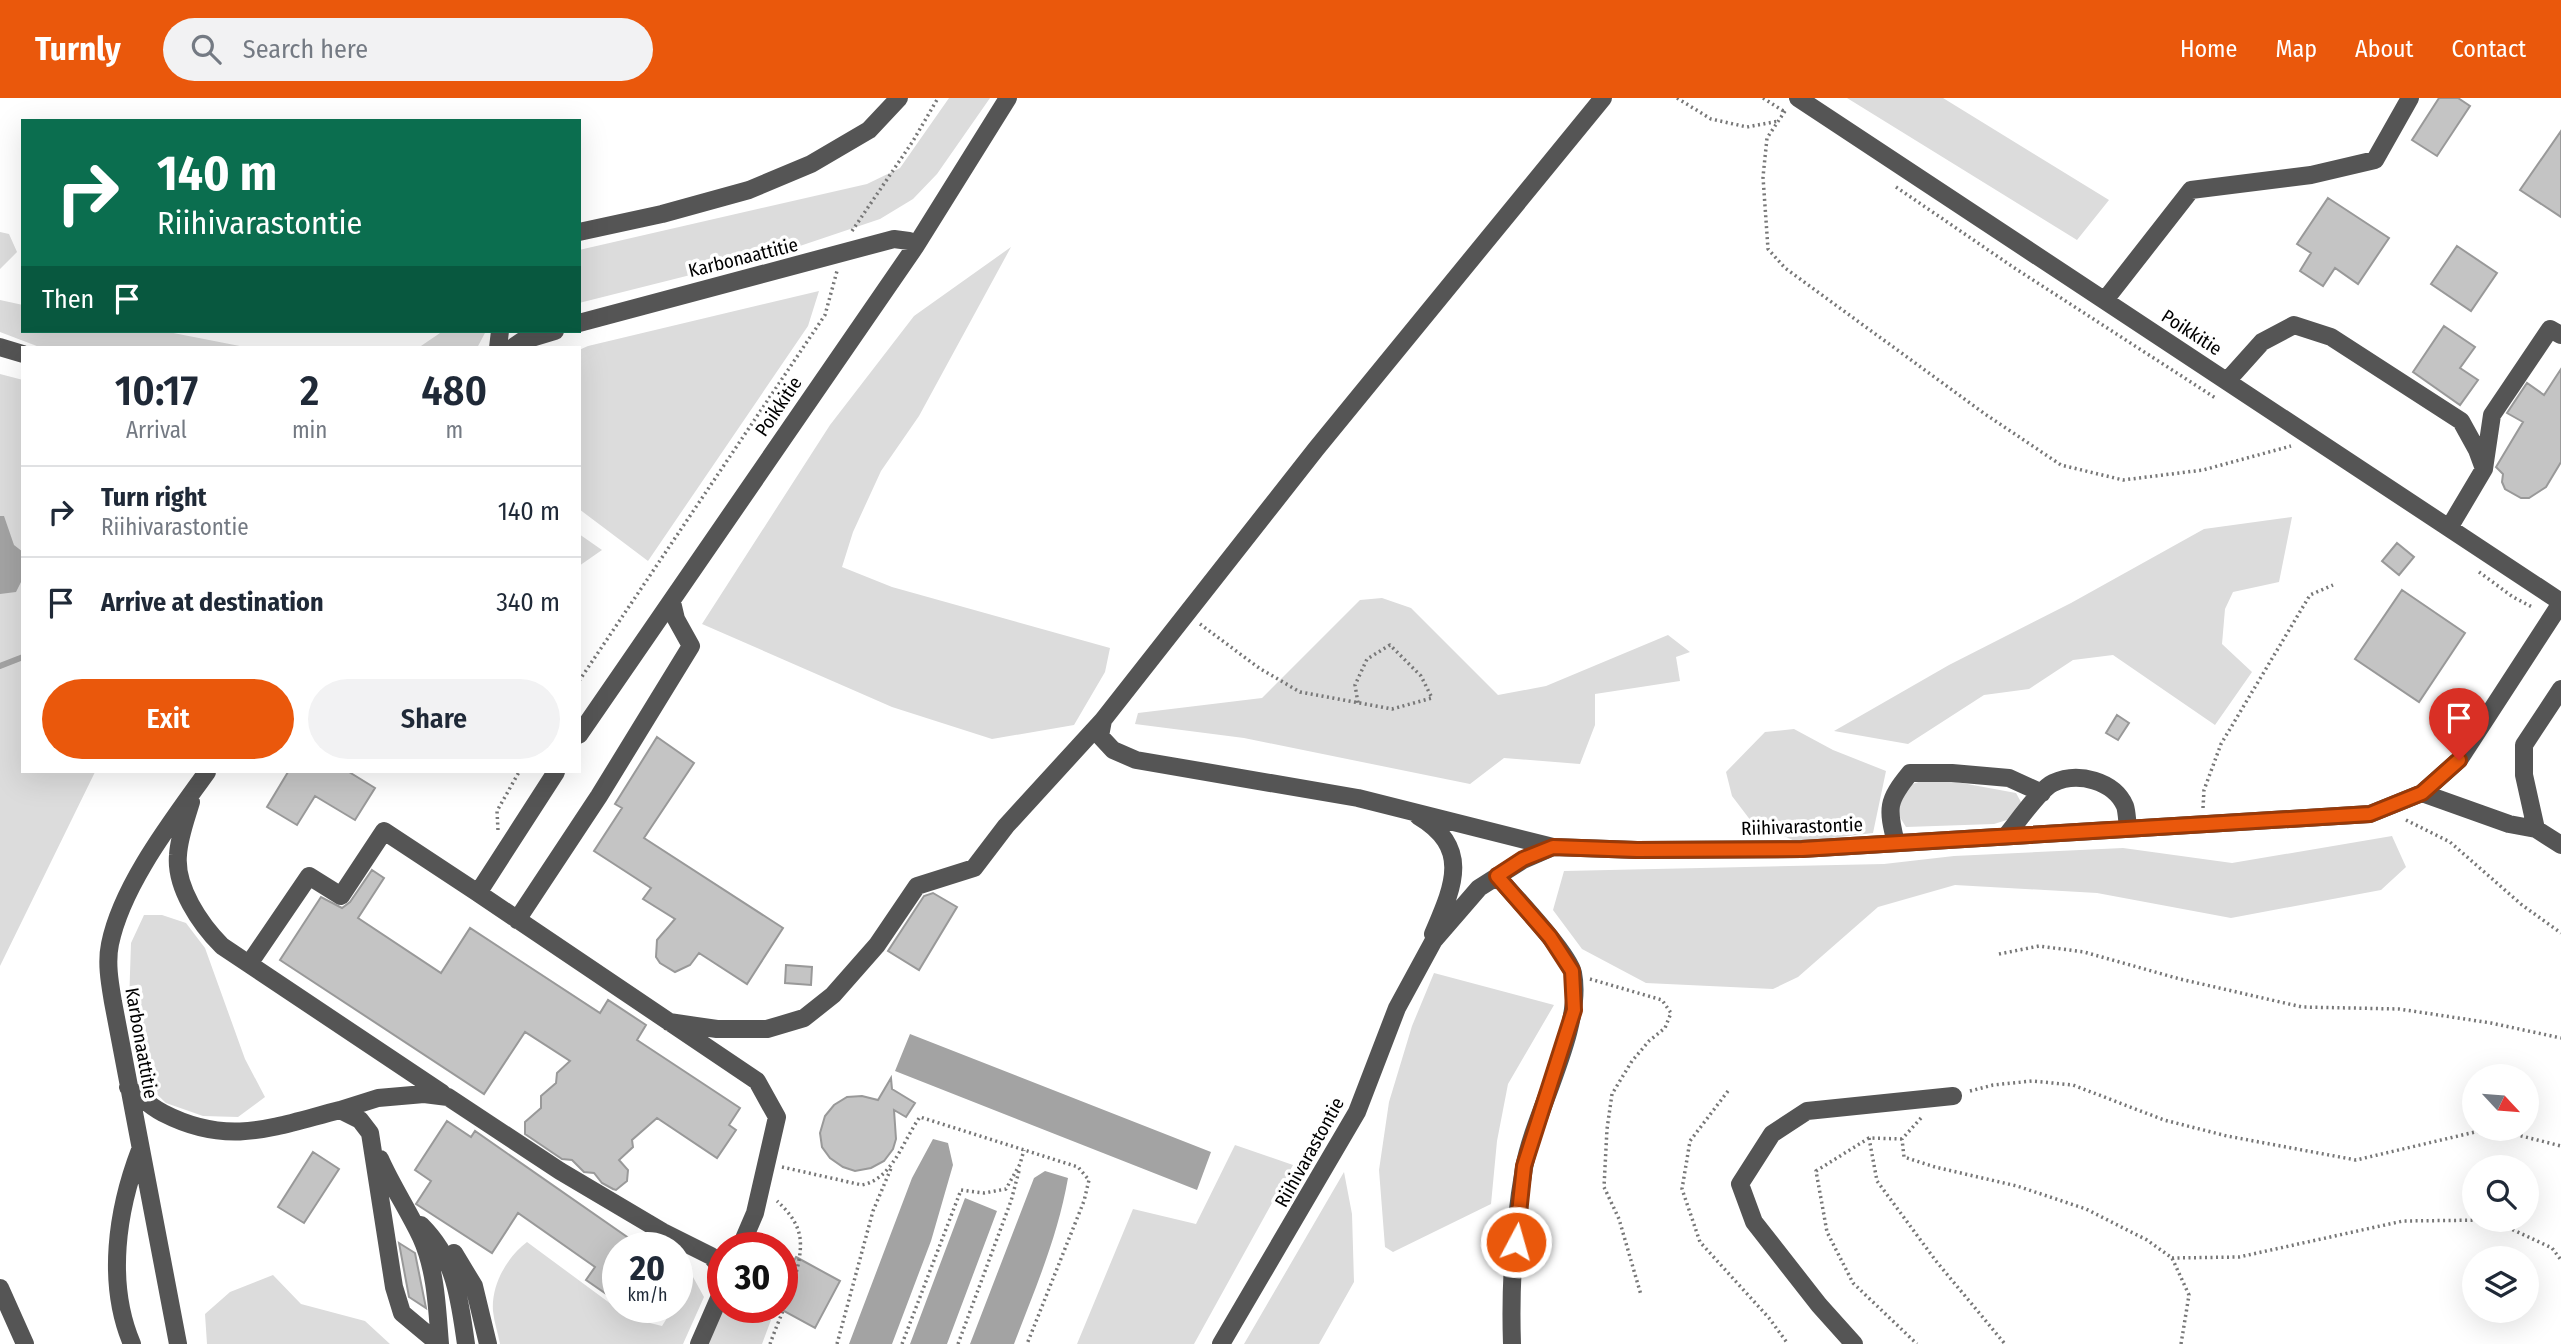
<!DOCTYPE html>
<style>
:root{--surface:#fff;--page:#f2f2f3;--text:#1f2937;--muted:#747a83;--line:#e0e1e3;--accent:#ea580c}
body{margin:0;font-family:"Fira Sans Condensed",sans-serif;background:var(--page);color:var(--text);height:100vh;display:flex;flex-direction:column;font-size:26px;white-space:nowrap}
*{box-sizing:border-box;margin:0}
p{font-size:23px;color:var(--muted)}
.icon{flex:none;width:38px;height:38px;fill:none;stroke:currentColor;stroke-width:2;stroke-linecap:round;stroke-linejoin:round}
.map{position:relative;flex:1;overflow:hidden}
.details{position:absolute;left:21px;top:248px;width:560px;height:427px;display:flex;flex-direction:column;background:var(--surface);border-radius:0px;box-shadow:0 7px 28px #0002}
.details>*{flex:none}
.banner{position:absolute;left:21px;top:21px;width:560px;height:214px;border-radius:0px;box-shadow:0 7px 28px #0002;background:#0b6e4f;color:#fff;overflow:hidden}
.needle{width:46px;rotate:116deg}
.buttons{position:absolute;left:2462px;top:966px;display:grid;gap:14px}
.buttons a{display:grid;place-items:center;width:77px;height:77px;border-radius:50%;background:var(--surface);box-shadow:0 7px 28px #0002;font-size:35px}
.speed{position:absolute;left:602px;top:1134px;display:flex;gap:14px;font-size:35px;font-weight:700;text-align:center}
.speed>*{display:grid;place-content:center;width:91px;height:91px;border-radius:50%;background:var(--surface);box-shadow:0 7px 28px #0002;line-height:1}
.speed small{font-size:18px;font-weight:400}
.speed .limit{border:10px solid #d22;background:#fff;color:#111}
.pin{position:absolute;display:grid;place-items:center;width:60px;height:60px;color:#fff;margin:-72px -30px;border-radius:50% 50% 50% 0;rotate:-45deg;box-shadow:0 0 7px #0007}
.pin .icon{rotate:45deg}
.me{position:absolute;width:77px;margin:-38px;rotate:6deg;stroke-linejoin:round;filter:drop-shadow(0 0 5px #0008)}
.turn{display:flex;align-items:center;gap:24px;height:147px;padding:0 21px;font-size:32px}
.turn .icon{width:91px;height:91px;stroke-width:2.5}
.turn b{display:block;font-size:49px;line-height:60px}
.then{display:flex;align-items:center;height:66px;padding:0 21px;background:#0003;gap:14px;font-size:26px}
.eta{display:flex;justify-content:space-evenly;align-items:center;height:119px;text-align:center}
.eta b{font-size:42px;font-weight:600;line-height:49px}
.action{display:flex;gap:14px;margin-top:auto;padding:14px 21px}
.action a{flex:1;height:80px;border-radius:42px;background:var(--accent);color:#fff;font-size:28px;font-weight:600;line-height:80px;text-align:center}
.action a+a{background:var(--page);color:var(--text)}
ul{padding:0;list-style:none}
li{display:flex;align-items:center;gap:21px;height:91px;padding:0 21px;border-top:2px solid var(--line)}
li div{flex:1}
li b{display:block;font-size:26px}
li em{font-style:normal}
header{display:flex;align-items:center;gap:42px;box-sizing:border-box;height:98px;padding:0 35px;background:var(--accent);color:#fff}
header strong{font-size:33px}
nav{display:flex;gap:38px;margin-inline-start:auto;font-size:24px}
.search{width:490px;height:63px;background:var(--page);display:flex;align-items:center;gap:18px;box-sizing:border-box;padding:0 24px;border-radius:38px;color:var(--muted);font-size:26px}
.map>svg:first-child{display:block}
.green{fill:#dcdcdc}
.water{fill:#a3a3a3}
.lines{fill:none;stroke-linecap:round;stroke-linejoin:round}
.stream{stroke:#a3a3a3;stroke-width:6}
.building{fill:#c4c4c4;stroke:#999;stroke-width:2}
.path{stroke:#777;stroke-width:3.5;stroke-dasharray:2 3.5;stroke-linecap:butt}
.minor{stroke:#555;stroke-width:18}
.route-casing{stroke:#983908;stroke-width:18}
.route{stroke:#ea580c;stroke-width:12}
.labels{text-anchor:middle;stroke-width:7;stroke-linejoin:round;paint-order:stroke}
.street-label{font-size:19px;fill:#000;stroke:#fff}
</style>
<header>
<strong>Turnly</strong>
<div class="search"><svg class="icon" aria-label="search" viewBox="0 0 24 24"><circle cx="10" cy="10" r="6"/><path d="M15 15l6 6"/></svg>Search here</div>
<nav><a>Home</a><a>Map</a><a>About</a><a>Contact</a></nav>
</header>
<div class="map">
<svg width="2561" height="1246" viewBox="0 0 2561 1246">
<rect width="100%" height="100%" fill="#fff"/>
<!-- green -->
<path class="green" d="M949,0h41l-53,76 -24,25 -33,20 -98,33 -203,51v-53l288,-66 33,-16z
M1847,0h96l166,102 -32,40z
M0,134l9,2 8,18 -17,17z
M1011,149l-92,169 -38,55 -28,61 -11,35 50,20 218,61 -5,24 -31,53 -82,14 -100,-32 -190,-83 128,-199 84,-109z
M819,193l-11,35 -160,235 -69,-52v-159l9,-4z
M0,202l23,5v26h140l87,17h-208l-42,-16z
M443,233h43l-9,17h-59z
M0,276l23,6v392h72l-95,194z
M2292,419l-13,65 -46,10 -8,17 -3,35 30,28 -37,53 -102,-70 -40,5 -44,29 -45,6 -76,49 -74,-13 115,-66 122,-62 133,-74z
M579,436l23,16 -23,16z
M1382,500l29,10 87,87 48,-9 122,-51 22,17 -14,5 4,24 -85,13v31l-15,39 -76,-6 -34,26 -226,-46 -109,-14 3,-11 124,-15 98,-98z
M1794,631l39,21 53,21 -13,62 -76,9 -46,-21 -19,-25 -6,-24 39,-40z
M1925,682l26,1 65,12 5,9 -11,17 -16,5 -88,3 -10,-16 13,-26z
M2392,738l14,31 -25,23 -150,28 -134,-25 -142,-8 -77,22 -80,70 -25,12 -127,-6 -64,-34 -29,-39 11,-39 320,-7 70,-8 169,-8 109,15z
M144,817h18l24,8 19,25 40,111 20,38 -27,20 -35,-1 -37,-13 -24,-23 -13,-77 2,-60z
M1434,875l120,32 -46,79 -11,57 -6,63 -98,48 -8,-5 -6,-77 10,-68 23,-76z
M1235,1047l58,20 -99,179h-117l56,-135 63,15z
M1344,1074l8,42 2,68 -35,62h-75z
M527,1144l103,76 32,8 12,-19h3v-4l16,-26 11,20 -21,47h-183c-2,-11 -6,-22 -7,-33 -2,-26 14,-54 34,-69z
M273,1177l28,29 64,17 25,23h-183l-2,-30 25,-22z
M724,1209h27l-1,6 21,7 -9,24h-54z"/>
<!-- water -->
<path class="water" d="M0,418h4l10,29 9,7v26l-7,14 -16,2z
M910,936l301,118 -14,38 -302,-119z
M933,1041l15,4 5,22 -22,76 -39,103h-43l63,-166z
M1045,1073l23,7c-10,58 -33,111 -54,166h-44l64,-166z
M965,1100l32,13 -50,133h-37z"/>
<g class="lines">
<!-- stream -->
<path class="stream" d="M0,568l23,-9"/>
</g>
<!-- building -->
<path class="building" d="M2439,0h19l12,8 -33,50 -25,-16z
M2561,33v86l-41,-27z
M2328,100l61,40 -31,46 -23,-16 -12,18 -23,-15 11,-18 -14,-9z
M2457,148l40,27 -26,38 -40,-27z
M2444,228l31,21 -15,21 18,12 -18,25 -47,-33z
M2561,271v93l-15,25 -17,11h-8l-16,-9 -3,-7 1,-8 -7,-7 27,-45 -16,-9 20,-30 17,12z
M2397,445l17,14 -15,18 -17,-14z
M2402,492l63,43 -46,69 -64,-43z
M2117,617l12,8 -11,17 -12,-7z
M657,639l37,26 -50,75 139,90 -36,56 -48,-31 -9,12 -15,7 -15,-9 -4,-6 1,-17 18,-21 -32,-20 8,-11 -57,-37 28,-43 -7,-4z
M288,674h61l26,16 -20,32 -40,-24 -18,29 -30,-18z
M372,772l12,8 -26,40 83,55 29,-45 130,85 8,-13 38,25 -9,15 103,68 -11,17 7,5 -19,28 -60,-40 -25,22 1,7 -14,13 9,10 -1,11 -11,9 -3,-1 -11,-6 -8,-10 -10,-1 -12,-12 -10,-1 -37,-25v-12l16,-14v-12l15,-13 1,-10 13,-12 -45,-29 -41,62 -204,-134 41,-63 21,11 8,-6z
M933,795l24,14 -38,63 -31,-19 36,-55z
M786,867l26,2 -1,18 -26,-2z
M891,980l1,11 23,14 -9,14 -12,-7 2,29 -3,10 -9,12 -13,7 -16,3 -12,-4 -13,-9 -8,-11 -2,-14 5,-17 9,-11 13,-8 15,-1 16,4z
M447,1023l24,16 4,-6 168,117h-25v54l-32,-22 9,-13 -77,-54 -26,40 -76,-49 15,-23 -16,-11z
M313,1054l26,17 -35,54 -26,-16z
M399,1145l16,10 11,55 -17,-11z
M796,1159l44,24 -25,47 -33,-18v-28z"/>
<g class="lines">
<!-- path -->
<path class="path" d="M1677,0l34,21 36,8 32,-6
M1763,0l22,14
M1785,13l-18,27 -4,39 5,72 17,19 200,146 76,51 62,15 80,-10 88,-24
M1896,89l117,80 204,132
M852,133l61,-90 25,-43
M2479,474l34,25 21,11
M1200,526l59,44 41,24 92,17 40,-11 -11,-22 -31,-31 -23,14 -12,26 3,18
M579,583l246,-366 12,-44
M2203,710l1,-18 17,-46 89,-149 23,-10
M2406,722l44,22 72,63 39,28
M498,732l-1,-19 22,-39
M1999,856l40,-8 45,6 96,27 122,28 97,2 92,14 70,15
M1590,881l72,21 9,13 -6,15 -16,13 -17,20 -20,33 -5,35 -3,58 15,32 22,76
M1728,993l-38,50 -8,48 18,53 69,76 19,26
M1970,993l23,-6 39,-4 41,4 91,35 63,16 129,24 132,-31
M1921,1020l-19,21 2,18 31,10 82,19 69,23 61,31 25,18 17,37 -8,49
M2494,1031l67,17
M1869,1040l-53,33 11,61 26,51 64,61
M1902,1041l-33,-1 8,43 59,80 69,83
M782,1069l80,18c31,-6 41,-45 58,-68l158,50 11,13 -5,21 -57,143
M2172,1160l67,-1 164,-36 89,-1 60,28 9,12
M770,1246c10,-29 34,-76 30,-106 -2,-15 -12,-27 -23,-37
M837,1246l36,-133 19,-45
M902,1246l59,-154 23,3 22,-4 14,-25 4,-14
M958,1246l53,-143 8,-30"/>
<!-- minor -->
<path class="minor" d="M1798,0l763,504
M579,134l83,-18 87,-24 62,-26 58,-34 30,-32
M2105,202l86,-110 120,-15 64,-15 35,-62
M579,225l315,-84 15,2 6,6
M0,249l23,7
M498,250l2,-17
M512,250l10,-7 33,-10
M2227,283l35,-39 32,-17 37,12 130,84 16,29 7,19
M2449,430l35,-59 8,-54 58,-86 11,6
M2561,591l-37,56v30l12,54 25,16
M579,637l336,-488 93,-149
M2422,695l87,31 27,5
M191,704c-5,17 -12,35 -13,53 -3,32 22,69 44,91l220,147
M1418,718c54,32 35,71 15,118
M2006,738c10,-12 34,-47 47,-53 25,-12 61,-2 72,23 2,6 2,15 3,22
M1896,745c-9,-35 -9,-42 14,-70h42l57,5 33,15
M1553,749l-195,-49 -222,-38 -23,-10 -13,-14 3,-16 213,-271 287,-351
M1497,778c16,19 71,76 76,97 11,55 -39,139 -49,195 -10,58 -14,118 -12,176
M478,795l279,188 20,36 -22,96 -15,35
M517,822l82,-124 92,-150 -15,-27 -4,-17
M249,866l60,-88 32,20 43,-65 94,62 78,-121
M669,924l48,7h50l37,-11 29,-23 44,-50 40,-59 57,-18 32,-42 97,-106
M128,989c11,8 22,20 35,26 66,34 110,14 177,-3l20,10 10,13 24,154 8,26 37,31
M340,1012l38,-12 46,-4 24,3 112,74 103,61 48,24 10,12 -1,26
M380,1061c12,27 28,51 41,78 15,33 16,71 19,107
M421,1127c35,35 38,72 45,119
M454,1155l20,33 14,58
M0,1190l25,56
M132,1246c-26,-61 -15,-134 8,-194
M178,1246l-65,-342c-3,-18 -7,-39 -3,-58 12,-59 62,-123 97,-172
M699,1246l24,-55
M1221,1246l136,-232 40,-104 37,-68 45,-52 44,-28 30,-13 84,3 165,-1 568,-35 52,-21 37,-33 102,-157
M1854,1246l-35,-39 -65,-83 -14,-38 32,-50 35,-23 146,-15"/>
</g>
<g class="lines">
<defs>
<path id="route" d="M1516,1144l8,-76 50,-156 -2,-39 -22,-34 -53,-61 26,-17 30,-12 84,3 165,-1 568,-35 52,-21 37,-33"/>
</defs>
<!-- route casing -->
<use href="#route" class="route-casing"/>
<!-- route -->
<use href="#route" class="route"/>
</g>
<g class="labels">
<!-- street labels -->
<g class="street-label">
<text transform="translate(743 159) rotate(-14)" y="7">Karbonaattitie</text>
<text transform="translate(2192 234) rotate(33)" y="7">Poikkitie</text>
<text transform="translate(778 308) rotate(-56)" y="7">Poikkitie</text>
<text transform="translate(1802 728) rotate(-2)" y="7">Riihivarastontie</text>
<text transform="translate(142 945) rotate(80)" y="7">Karbonaattitie</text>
<text transform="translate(1309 1054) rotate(-61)" y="7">Riihivarastontie</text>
</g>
</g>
</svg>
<div class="buttons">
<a><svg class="needle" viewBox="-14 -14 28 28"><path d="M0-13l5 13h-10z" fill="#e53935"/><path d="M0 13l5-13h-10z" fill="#747a83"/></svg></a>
<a><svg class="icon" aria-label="search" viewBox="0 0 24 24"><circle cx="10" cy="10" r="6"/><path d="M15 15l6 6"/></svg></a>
<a><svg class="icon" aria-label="layers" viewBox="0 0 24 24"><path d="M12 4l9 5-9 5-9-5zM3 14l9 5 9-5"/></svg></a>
</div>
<div class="speed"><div>20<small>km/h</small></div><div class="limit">30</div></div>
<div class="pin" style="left:2459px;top:662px;background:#d93025"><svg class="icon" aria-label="arrive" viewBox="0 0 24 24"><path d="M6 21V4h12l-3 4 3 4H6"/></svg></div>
<svg class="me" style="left:1516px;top:1144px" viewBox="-20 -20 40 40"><circle r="17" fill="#ea580c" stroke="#fff" stroke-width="3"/><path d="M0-11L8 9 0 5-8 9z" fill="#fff"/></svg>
<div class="banner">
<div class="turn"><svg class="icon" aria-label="right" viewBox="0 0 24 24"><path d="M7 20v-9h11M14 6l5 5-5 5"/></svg><div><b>140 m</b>Riihivarastontie</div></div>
<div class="then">Then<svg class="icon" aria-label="arrive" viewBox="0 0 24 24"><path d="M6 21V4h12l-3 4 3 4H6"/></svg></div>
</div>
<section class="details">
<div class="eta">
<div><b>10:17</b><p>Arrival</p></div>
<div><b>2</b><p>min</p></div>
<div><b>480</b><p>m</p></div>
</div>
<ul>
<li><svg class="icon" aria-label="right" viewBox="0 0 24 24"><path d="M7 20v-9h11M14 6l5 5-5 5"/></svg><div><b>Turn right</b><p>Riihivarastontie</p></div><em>140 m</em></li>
<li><svg class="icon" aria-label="arrive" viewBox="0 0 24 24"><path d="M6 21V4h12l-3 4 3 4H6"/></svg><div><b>Arrive at destination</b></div><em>340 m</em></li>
</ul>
<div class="action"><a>Exit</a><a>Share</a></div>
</section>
</div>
